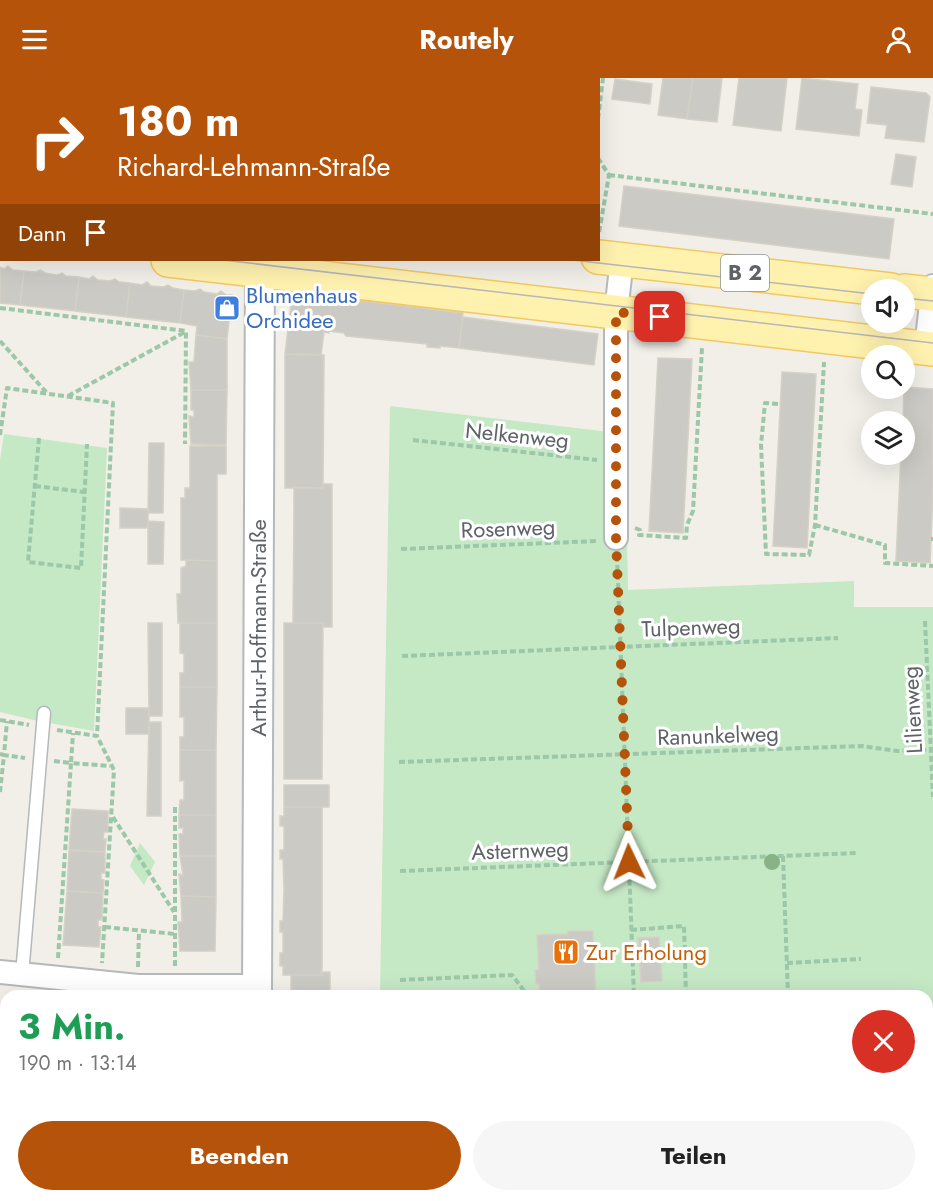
<!DOCTYPE html>
<html lang="de">
<meta charset="utf-8">
<style>
:root{--surface:#fff;--page:#f6f6f6;--text:#222;--muted:#767676;--accent:#b45309}
body{margin:0;font-family:Jost,sans-serif;background:var(--page);color:var(--text);height:100vh;display:flex;flex-direction:column;font-size:22px;white-space:nowrap}
*{box-sizing:border-box;margin:0}
p{font-size:20px;color:var(--muted)}
.icon{flex:none;width:33px;height:33px;fill:none;stroke:currentColor;stroke-width:2;stroke-linecap:round;stroke-linejoin:round}
.map{position:relative;flex:1;overflow:hidden}
.panel{position:absolute;left:0px;top:912px;width:933px;height:212px;display:flex;flex-direction:column;background:var(--surface);border-radius:18px 18px 0 0;box-shadow:0 6px 24px #0002}
.panel>*{flex:none}
.banner{position:absolute;left:0px;top:0px;width:600px;height:183px;box-shadow:0 6px 24px #0002;background:#b45309;color:#fff;overflow:hidden}
.buttons{position:absolute;left:861px;top:201px;display:grid;gap:12px}
.buttons a{display:grid;place-items:center;width:54px;height:54px;border-radius:50%;background:var(--surface);box-shadow:0 6px 24px #0002;font-size:30px}
.pin{position:absolute;display:grid;place-items:center;width:51px;height:51px;color:#fff;margin:-26px;border-radius:12px;box-shadow:0 3px 9px #0006}
.me{position:absolute;width:66px;margin:-33px;rotate:358deg;stroke-linejoin:round;filter:drop-shadow(0 0 4px #0008)}
.turn{display:flex;align-items:center;gap:21px;height:126px;padding:0 18px;font-size:27px}
.turn .icon{width:78px;height:78px;stroke-width:2.5}
.turn b{display:block;font-size:42px;line-height:51px}
.then{display:flex;align-items:center;height:57px;padding:0 18px;background:#0003;gap:12px;font-size:22px}
.round{display:grid;place-items:center;flex:none;width:63px;height:63px;border-radius:32px;background:var(--page)}
.summary{display:flex;align-items:center;justify-content:space-between;height:102px;padding:0 18px}
h1{font-size:36px;font-weight:700;line-height:45px;color:#1e9e55}
.primary-button{display:flex;gap:12px;margin-top:auto;padding:12px 18px}
.primary-button a{flex:1;height:69px;border-radius:36px;background:var(--accent);color:#fff;font-size:24px;font-weight:700;line-height:69px;text-align:center}
.primary-button a+a{background:var(--page);color:var(--text)}
header{display:flex;justify-content:space-between;align-items:center;height:78px;padding:0 18px;background:var(--accent);color:#fff;font-size:27px;font-weight:700}
.map>svg:first-child{display:block}
.green{fill:#c5e8c5}
.building{fill:#cccac5;stroke:#d6d1c6;stroke-width:1.5}
.lines{fill:none;stroke-linecap:round;stroke-linejoin:round}
.service-casing{stroke:#b5b8bc;stroke-width:15}
.minor-casing{stroke:#b5b8bc;stroke-width:26}
.tertiary-casing{stroke:#b5b8bc;stroke-width:32}
.primary-casing{stroke:#f2c960;stroke-width:36}
.path{stroke:#9cc7a9;stroke-width:4;stroke-dasharray:6 3;stroke-linecap:butt}
.service{stroke:#fff;stroke-width:12}
.minor{stroke:#fff;stroke-width:22}
.tertiary{stroke:#fff;stroke-width:28}
.primary{stroke:#fff2af;stroke-width:33}
.tram{stroke:#b6b7b8;stroke-width:1.5}
.tree{fill:#89b387}
.route{stroke:#b45309;stroke-width:10;stroke-dasharray:0 18}
.labels{text-anchor:middle;stroke-width:6;stroke-linejoin:round;paint-order:stroke}
.shield{fill:#fff;stroke:#8f9295;stroke-width:1.5}
.shield-label{font-size:21px;font-weight:bold;fill:#5f6368}
.shop-label{font-size:22px;fill:#366cbe;stroke:#fff;text-anchor:start}
.street-label{font-size:22px;fill:#5f6368;stroke:#fff}
.food-label{font-size:22px;fill:#c56008;stroke:#fff;text-anchor:start}
</style>
<header><svg class="icon" aria-label="menu" viewBox="0 0 24 24"><path d="M4 6h16M4 12h16M4 18h16"/></svg>Routely<svg class="icon" aria-label="person" viewBox="0 0 24 24"><circle cx="12" cy="8" r="4"/><path d="M4 21q1-7 8-7t8 7"/></svg></header>
<div class="map">
<svg width="933" height="1123" viewBox="0 0 933 1123">
<rect width="100%" height="100%" fill="#f1efe8"/>
<!-- green -->
<path class="green" d="M390,328l220,26 17,105 1,53 226,-9v26h79v594h-556v-5h550v-200h-547z
M4,356l103,14 -13,283 -56,-10 -38,-9v-252z
M140,765l15,19 -11,23 -14,-19z"/>
<!-- building -->
<path class="building" d="M210,0h43l-43,2z
M663,0h30l-6,41 -29,-4z
M693,0h29l-5,44 -30,-3z
M739,0h48l-6,53 -48,-6z
M802,0l56,6 -3,25 7,1 -3,26 -63,-7z
M615,1l37,5 -2,20 -38,-5z
M871,9l55,6 4,4 -6,45 -39,-4 2,-13 -20,-2z
M0,23h2v56l-2,-1z
M896,76l20,3 -4,30 -21,-3z
M624,108l270,33 -5,40 -270,-33z
M8,188l5,4 11,1 -4,34 -20,-2v-36l4,2z
M40,192l5,3 12,2 5,-2 4,3 13,1 -4,34 -55,-6 4,-34 12,1z
M93,198l5,4 12,1 5,-2 4,3 11,1 -4,34 -51,-6 4,-34 10,2z
M147,204l4,4 13,1 4,-2 5,3 11,2 -4,33 -54,-6 4,-34 12,2z
M200,211l4,3 13,2 4,-3 5,4h6l-5,44 -31,-4 1,-9 -17,-3 4,-33 11,1z
M292,218l32,4 1,-4 138,17 -4,35 -19,-2v2l-13,-1v-3l-81,-8 -2,-3 -15,-2v2l-5,-1 -3,23 -36,-1z
M463,239l135,17 -4,31 -135,-17z
M196,257l31,4v51h-36l-2,-28h5z
M285,276l39,1 -1,133h-38z
M658,280l34,1 -9,174 -34,-2z
M782,294l34,2 -9,174 -34,-2z
M904,309l29,2v104l-3,70 -34,-2 5,-107h3v-32h-1z
M191,312h36l-1,55 -35,-1 -2,-28 5,1v-7h-3z
M149,365h15l-1,70h-15z
M190,368h36v28h-9v87l-36,-1v-62h4v-10h5z
M323,406h9v143h-9v-4h-30l1,-116v-20l29,1z
M120,430l28,1v19h-28z
M148,443l16,1 -1,42h-15z
M186,482l31,1v62h-39l-1,-29h4v-26l5,-2z
M148,545h14v93h-13z
M180,545h37v64h-37v-14h4v-19l-4,-1z
M284,545h39l-1,156h-38z
M180,609h37l-1,63h-36v-13h4v-20h-4z
M126,630h23v26h-23z
M149,644h12v94h-14z
M180,672h36v65h-37l1,-15h4v-20l-4,1z
M284,707h45v22h-45z
M284,729h38v168h-39v-9h-3v-13h3v-21h-3v-11h3l1,-32 -1,-30h-3v-9h4v-24h-4v-10h4z
M72,731l36,2v21h-4l-1,7h3l-1,13 -36,-2z
M179,737h37v41h-36l-1,-22h4v-6h-4z
M69,772l36,2v21h-4v6l3,1 -1,13 -36,-2z
M180,778h36v41l-35,-1 -2,-22 4,1z
M67,813l36,2 -1,27h-4v7h3l-2,20 -36,-2z
M181,818l35,1 -1,54h-35l-2,-29h4z
M568,853h25l3,65h-56l-1,-12h-3l-1,-14h4l-2,-35 31,-1z
M659,859l3,44 -21,1 -3,-44z
M321,894h9v24h-39v-21h31z
M19,1118h33v5h-34z
M176,1118h37v5h-37z"/>
<g class="lines">
<defs>
<path id="service" d="M22,897l22,-262"/>
<path id="minor" d="M926,270l7,-62
M616,460v-226l6,-53
M0,894l138,14h119"/>
<path id="tertiary" d="M280,2l1,-2
M257,918l3,-736
M257,1118v5"/>
<path id="primary" d="M0,107l2,1
M0,162h2
M598,179l293,33
M168,182l765,89
M904,213l29,3"/>
</defs>
<!-- service casing -->
<use href="#service" class="service-casing"/>
<!-- minor casing -->
<use href="#minor" class="minor-casing"/>
<!-- tertiary casing -->
<use href="#tertiary" class="tertiary-casing"/>
<!-- primary casing -->
<use href="#primary" class="primary-casing"/>
<!-- path -->
<path class="path" d="M507,2l1,-2
M598,41l5,-41
M598,80l11,17 -10,58
M609,97l324,39
M0,230l186,23 -1,113
M0,263l47,52
M68,318l117,-64
M778,326l-13,-1 -4,42 5,109 43,1 6,-30 9,-163
M0,357l7,-47 106,15 -16,333
M39,360l-11,124 53,6 6,-124
M413,362l184,20
M35,408l49,6
M815,447l70,20v18l48,3
M635,450l5,2 -1,5 47,3 1,-13 6,-14 9,-164
M931,461h2
M401,471l197,-8
M617,478l17,440
M925,543l8,176
M402,578l436,-18
M0,642l29,5
M57,652l40,6 17,34 -12,193
M0,676l4,1 3,-34
M54,683l17,2 2,-30
M399,684l463,-16 35,5 33,-1
M0,714l4,-37 21,3
M113,739l61,95
M783,778l5,140
M400,793l457,-18
M105,849l70,7
M631,852l53,-4 2,70
M58,880l13,-195 39,3
M787,885l74,-4
M175,888v-159
M138,889l1,-36
M400,902l112,-5 16,21
M927,991h6
M642,1118v5"/>
<!-- service -->
<use href="#service" class="service"/>
<!-- minor -->
<use href="#minor" class="minor"/>
<!-- tertiary -->
<use href="#tertiary" class="tertiary"/>
<!-- primary -->
<use href="#primary" class="primary"/>
<!-- tram -->
<path class="tram" d="M276,2v-2
M0,114h2
M0,156h2
M223,182l710,83
M572,182l300,34
M904,220l29,3"/>
</g>
<!-- trees -->
<circle class="tree" cx="772" cy="784" r="8"/>
<g class="lines">
<!-- route -->
<path class="route" d="M629,784l-13,-324v-226l44,5"/>
</g>
<!-- icons -->
<defs>
<symbol id="shop-square" viewBox="-11 -11 22 22"><rect x="-9" y="-9" width="18" height="18" rx="4" fill="#3f7fe0" stroke="#fff"/><path d="M-5-2.5h2.3a2.7 3.5 0 0 1 5.4 0H5L5.5 6h-11ZM-1.5-2.5h3a1.5 2.3 0 0 0-3 0Z" fill="#fff"/></symbol>
<symbol id="restaurant-square" viewBox="-11 -11 22 22"><rect x="-9" y="-9" width="18" height="18" rx="4" fill="#e8710a" stroke="#fff"/><path d="M-5-6h1v4h1v-4h1v4h1v-4h1v5L-1.5 .5V6h-2V.5L-5-1ZM5-6V6H3V1.5H1.5Q1.5-4 5-6Z" fill="#fff"/></symbol>
</defs>
<g fill-rule="evenodd">
<use href="#shop-square" x="212" y="215" width="30" height="30"/>
<use href="#restaurant-square" x="551" y="859" width="30" height="30"/>
</g>
<g class="labels">
<!-- shield labels -->
<rect class="shield" x="721" y="177" width="48" height="36" rx="4.5"/>
<g class="shield-label">
<text x="745" y="202">B 2</text>
</g>
<!-- shop labels -->
<g class="shop-label">
<text x="246" y="225">Blumenhaus<tspan x="246" dy="25">Orchidee</tspan></text>
</g>
<!-- street labels -->
<g class="street-label">
<text transform="translate(517 357) rotate(6)" y="8">Nelkenweg</text>
<text transform="translate(508 450) rotate(-2)" y="8">Rosenweg</text>
<text transform="translate(691 549) rotate(-2)" y="8">Tulpenweg</text>
<text transform="translate(258 550) rotate(-90)" y="8">Arthur-Hoffmann-Straße</text>
<text transform="translate(912 632) rotate(-93)" y="8">Lilienweg</text>
<text transform="translate(718 657) rotate(-2)" y="8">Ranunkelweg</text>
<text transform="translate(520 772) rotate(-2)" y="8">Asternweg</text>
</g>
<!-- food labels -->
<g class="food-label">
<text x="586" y="882">Zur Erholung</text>
</g>
</g>
</svg>
<div class="buttons">
<a><svg class="icon" aria-label="sound" viewBox="0 0 24 24"><path d="M4 9h4l5-4v14l-5-4H4zM17 9q2 3 0 6"/></svg></a>
<a><svg class="icon" aria-label="search" viewBox="0 0 24 24"><circle cx="10" cy="10" r="6"/><path d="M15 15l6 6"/></svg></a>
<a><svg class="icon" aria-label="layers" viewBox="0 0 24 24"><path d="M12 4l9 5-9 5-9-5zM3 14l9 5 9-5"/></svg></a>
</div>
<div class="pin" style="left:660px;top:239px;background:#d93025"><svg class="icon" aria-label="arrive" viewBox="0 0 24 24"><path d="M6 21V4h12l-3 4 3 4H6"/></svg></div>
<svg class="me" style="left:629px;top:784px" viewBox="-20 -20 40 40"><path d="M0-17L14 15 0 8-14 15z" fill="#b45309" stroke="#fff" stroke-width="4"/></svg>
<div class="banner">
<div class="turn"><svg class="icon" aria-label="right" viewBox="0 0 24 24"><path d="M7 20v-9h11M14 6l5 5-5 5"/></svg><div><b>180 m</b>Richard-Lehmann-Straße</div></div>
<div class="then">Dann<svg class="icon" aria-label="arrive" viewBox="0 0 24 24"><path d="M6 21V4h12l-3 4 3 4H6"/></svg></div>
</div>
<section class="panel">
<div class="summary"><div><h1>3 Min.</h1><p>190 m · 13:14</p></div><a class="round" style="background:#d93025;color:#fff"><svg class="icon" aria-label="close" viewBox="0 0 24 24"><path d="M6 6l12 12M18 6L6 18"/></svg></a></div>
<div class="primary-button"><a>Beenden</a><a>Teilen</a></div>
</section>
</div>
